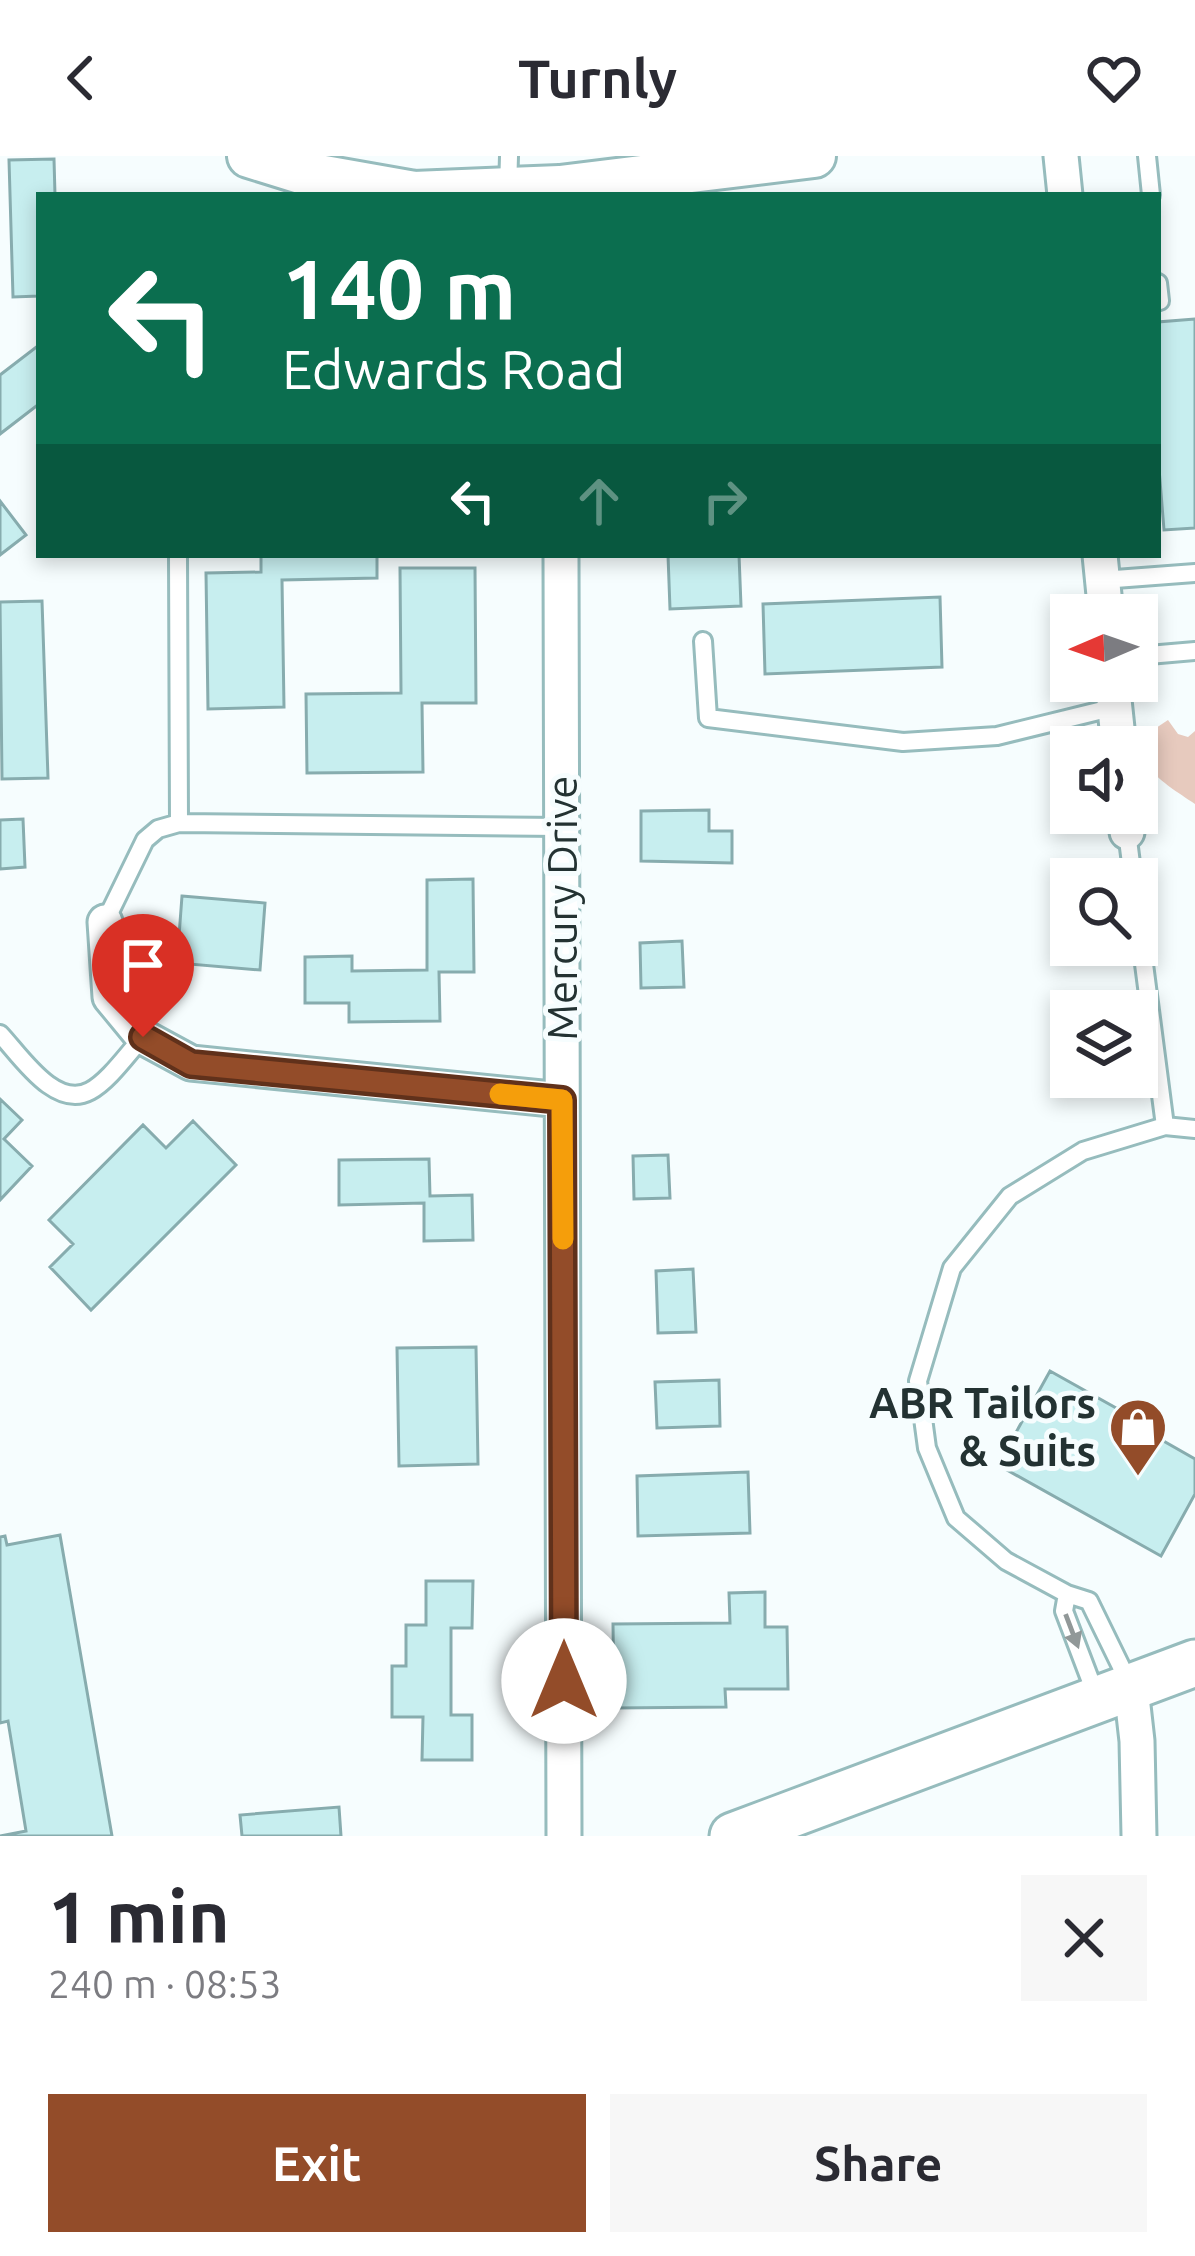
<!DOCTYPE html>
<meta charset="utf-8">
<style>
:root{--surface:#fff;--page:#f7f7f7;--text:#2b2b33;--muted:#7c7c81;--accent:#934c29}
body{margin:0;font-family:Ubuntu,sans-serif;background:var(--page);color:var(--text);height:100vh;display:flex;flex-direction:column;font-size:45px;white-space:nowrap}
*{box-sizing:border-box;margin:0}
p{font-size:39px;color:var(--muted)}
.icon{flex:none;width:66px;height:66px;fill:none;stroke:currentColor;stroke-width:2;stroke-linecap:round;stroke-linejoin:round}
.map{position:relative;height:1680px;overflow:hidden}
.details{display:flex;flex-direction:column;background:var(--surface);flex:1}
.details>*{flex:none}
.hud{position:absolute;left:36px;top:36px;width:1125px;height:366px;border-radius:0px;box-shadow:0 6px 18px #0003;background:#0b6e4f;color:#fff;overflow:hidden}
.needle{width:78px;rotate:268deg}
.fabs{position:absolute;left:1050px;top:438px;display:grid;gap:24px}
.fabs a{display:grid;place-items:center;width:108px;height:108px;border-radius:0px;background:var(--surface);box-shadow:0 6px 18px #0003;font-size:60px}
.pin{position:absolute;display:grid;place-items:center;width:102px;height:102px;color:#fff;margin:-123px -51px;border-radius:50% 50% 50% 0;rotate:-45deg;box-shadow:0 0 12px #0007}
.pin .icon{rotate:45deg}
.me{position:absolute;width:132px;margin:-66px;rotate:0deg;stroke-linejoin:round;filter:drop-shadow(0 0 9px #0008)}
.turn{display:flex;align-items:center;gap:42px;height:252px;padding:0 48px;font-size:54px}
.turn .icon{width:156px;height:156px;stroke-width:2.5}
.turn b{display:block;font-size:84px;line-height:102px}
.lanes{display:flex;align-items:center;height:114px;padding:0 48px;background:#0003;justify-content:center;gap:60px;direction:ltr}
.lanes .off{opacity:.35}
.round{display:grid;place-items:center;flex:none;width:126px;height:126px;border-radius:0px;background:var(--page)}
.summary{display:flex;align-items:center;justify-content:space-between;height:204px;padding:0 48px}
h1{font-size:72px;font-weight:600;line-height:90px}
.primary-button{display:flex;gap:24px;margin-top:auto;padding:24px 48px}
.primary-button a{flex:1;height:138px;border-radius:0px;background:var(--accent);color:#fff;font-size:48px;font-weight:600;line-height:138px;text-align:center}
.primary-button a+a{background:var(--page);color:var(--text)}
header{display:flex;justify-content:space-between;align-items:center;height:156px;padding:0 48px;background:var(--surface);font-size:54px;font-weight:600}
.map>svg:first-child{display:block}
.green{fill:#e7cabe}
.building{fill:#c7eeef;stroke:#87acae;stroke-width:3}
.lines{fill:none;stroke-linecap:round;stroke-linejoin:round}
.service-casing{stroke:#96bcbd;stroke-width:22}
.minor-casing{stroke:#96bcbd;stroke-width:39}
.tertiary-casing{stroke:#96bcbd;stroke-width:48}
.secondary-casing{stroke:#96bcbd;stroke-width:51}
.service{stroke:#fff;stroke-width:16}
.minor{stroke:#fff;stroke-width:33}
.tertiary{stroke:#fff;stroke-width:42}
.secondary{stroke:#fff;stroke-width:45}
.oneway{fill:#919898}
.route-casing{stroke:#60311b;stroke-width:30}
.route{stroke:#934c29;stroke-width:21}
.slow{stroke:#f59e0b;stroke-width:21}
.labels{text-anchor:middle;stroke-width:10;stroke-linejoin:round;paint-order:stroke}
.street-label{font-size:42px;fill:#233232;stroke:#f6fdfe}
.poi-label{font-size:42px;font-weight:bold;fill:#233232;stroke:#f6fdfe;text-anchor:end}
</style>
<header><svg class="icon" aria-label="back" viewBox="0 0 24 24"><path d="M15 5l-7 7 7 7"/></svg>Turnly<svg class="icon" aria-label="heart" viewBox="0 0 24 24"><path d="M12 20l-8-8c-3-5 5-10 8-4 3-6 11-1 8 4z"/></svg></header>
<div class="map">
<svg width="1195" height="1680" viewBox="0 0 1195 1680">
<rect width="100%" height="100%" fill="#f6fdfe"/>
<!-- green -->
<path class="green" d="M1168,564l10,14 10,3 7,-6v73c-23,-16 -58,-34 -54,-66z"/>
<!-- building -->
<path class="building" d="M54,3l1,36h-16v101l-26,1 -4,-137z
M1195,163v209l-31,2 -6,-74v-134z
M39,189v59l-39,30v-59z
M0,345l26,34 -26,20z
M261,399h116v23l-95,2 2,127 -76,2 -2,-136 55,-1z
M668,399h71l2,51 -71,3z
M400,412h75l1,135h-54l1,69 -116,1 -1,-79 95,-1z
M940,441l2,70 -177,7 -2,-70z
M42,445l6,177 -46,1 -2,-177z
M709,654v21h23v32l-91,-2v-50z
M23,663l2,48 -25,2v-49z
M473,723l1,93h-35l1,49 -91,1v-19h-44v-46l47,-1v15l75,-1v-90z
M182,740l83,7 -5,67 -83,-7z
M682,785l2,46 -43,1 -1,-45z
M0,943l22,21 -18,19 28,27 -32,34z
M193,965l43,44 -145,145 -41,-43 23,-23 -24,-24 94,-95 23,23z
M668,999l2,43 -36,1 -1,-43z
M429,1003l1,37 42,-1 1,45 -49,1v-38l-85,2v-45z
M693,1113l3,63 -38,1 -2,-62z
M476,1191l2,117 -79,2 -2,-118z
M1050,1215l91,51 -2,5 56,32v35l-34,62 -163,-91z
M719,1224l1,46 -63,2 -2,-46z
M748,1316l2,61 -112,3 -1,-60z
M60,1379l52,301h-112l26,-5 -18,-110 -8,2v-186l5,-1 2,9z
M426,1425h47l-1,47h-21v87h21v45h-50l1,-43h-31v-51h14v-41h20z
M765,1436v35h22l1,62h-63l1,18 -112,1 -1,-84 117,-1 -1,-30z
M339,1651l2,29h-99l-2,-21z"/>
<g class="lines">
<defs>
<path id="service" d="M1147,0l4,39
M508,34l1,-34
M1158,127l2,18
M178,399l1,268 382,4
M1102,424l93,-7
M703,485l5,77 195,24 94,-6 118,-29
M1137,500l58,-5
M1127,676l6,47
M1137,754l28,216
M105,766l40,-82 13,-11 21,-6
M0,878c20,21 55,76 90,57 19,-10 38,-38 53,-54
M1067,1438l-61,-33 -50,-43 -29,-70 -9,-67 34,-113 58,-72 73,-45 82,-25 30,3
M1096,1539l-32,-84 3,-17 22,7 42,86"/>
<path id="minor" d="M1061,0l4,39
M561,399l3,1281
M1100,399l6,60
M1112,525l7,66
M1125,657l2,19
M105,766l5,75 33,40 48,26 371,37
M1131,1532l6,53 2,95"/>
<path id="tertiary" d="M249,0l58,18 107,19 146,-6 254,-31"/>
<path id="secondary" d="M733,1680l462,-173"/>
</defs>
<!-- service casing -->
<use href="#service" class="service-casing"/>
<!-- minor casing -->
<use href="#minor" class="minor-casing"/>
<!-- tertiary casing -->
<use href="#tertiary" class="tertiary-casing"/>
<!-- secondary casing -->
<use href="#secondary" class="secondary-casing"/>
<!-- service -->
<use href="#service" class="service"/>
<!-- minor -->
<use href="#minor" class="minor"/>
<!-- tertiary -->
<use href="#tertiary" class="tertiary"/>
<!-- secondary -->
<use href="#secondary" class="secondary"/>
</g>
<!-- one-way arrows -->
<defs><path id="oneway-solid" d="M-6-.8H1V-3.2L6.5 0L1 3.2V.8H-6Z" transform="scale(3)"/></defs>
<use class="oneway" href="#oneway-solid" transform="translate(1072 1475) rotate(69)"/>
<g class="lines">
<defs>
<path id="route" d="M143,881l48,27 371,36 2,581"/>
</defs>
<!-- route casing -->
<use href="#route" class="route-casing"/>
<!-- route -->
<use href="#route" class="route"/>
<!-- slow -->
<path class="slow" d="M500,938l62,6 1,139"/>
</g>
<!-- icons -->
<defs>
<symbol id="shop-pin" viewBox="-11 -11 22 30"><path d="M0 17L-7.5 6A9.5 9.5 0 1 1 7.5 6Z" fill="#934c29" stroke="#f6fdfe"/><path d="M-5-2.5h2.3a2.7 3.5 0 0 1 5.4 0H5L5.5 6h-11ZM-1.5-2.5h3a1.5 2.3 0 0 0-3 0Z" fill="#fff"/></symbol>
</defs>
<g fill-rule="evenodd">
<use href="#shop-pin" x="1105" y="1238" width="66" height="90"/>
</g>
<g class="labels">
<!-- street labels -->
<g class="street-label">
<text transform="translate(562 752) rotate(-90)" y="15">Mercury Drive</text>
</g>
<!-- poi labels -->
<g class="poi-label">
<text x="1096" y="1262">ABR Tailors<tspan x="1096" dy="48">&amp; Suits</tspan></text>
</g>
</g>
</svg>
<div class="fabs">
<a><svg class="needle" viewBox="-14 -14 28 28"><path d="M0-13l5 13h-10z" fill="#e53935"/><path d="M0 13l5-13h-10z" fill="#7c7c81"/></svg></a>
<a><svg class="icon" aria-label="sound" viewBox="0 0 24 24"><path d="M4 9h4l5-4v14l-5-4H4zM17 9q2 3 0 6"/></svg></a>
<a><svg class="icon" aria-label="search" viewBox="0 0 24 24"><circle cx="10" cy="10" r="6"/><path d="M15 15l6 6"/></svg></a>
<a><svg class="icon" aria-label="layers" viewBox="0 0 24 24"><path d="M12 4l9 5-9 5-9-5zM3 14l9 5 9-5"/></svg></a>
</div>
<div class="pin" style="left:143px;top:881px;background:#d93025"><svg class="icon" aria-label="arrive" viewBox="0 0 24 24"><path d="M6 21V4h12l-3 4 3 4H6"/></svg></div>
<svg class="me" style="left:564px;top:1525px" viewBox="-20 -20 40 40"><circle r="19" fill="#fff"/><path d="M0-13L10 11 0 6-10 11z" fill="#934c29"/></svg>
<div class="hud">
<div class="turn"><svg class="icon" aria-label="left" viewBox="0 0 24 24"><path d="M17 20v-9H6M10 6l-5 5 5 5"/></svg><div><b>140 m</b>Edwards Road</div></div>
<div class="lanes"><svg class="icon" aria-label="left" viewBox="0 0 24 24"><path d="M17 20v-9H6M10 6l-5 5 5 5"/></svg><svg class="icon off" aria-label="ahead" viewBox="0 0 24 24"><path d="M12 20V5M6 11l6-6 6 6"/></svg><svg class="icon off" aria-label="right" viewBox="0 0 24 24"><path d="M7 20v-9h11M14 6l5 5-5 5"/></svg></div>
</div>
</div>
<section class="details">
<div class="summary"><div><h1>1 min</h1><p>240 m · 08:53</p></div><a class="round"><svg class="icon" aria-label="close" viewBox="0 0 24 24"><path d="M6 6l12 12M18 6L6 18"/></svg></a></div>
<div class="primary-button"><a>Exit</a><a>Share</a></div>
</section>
